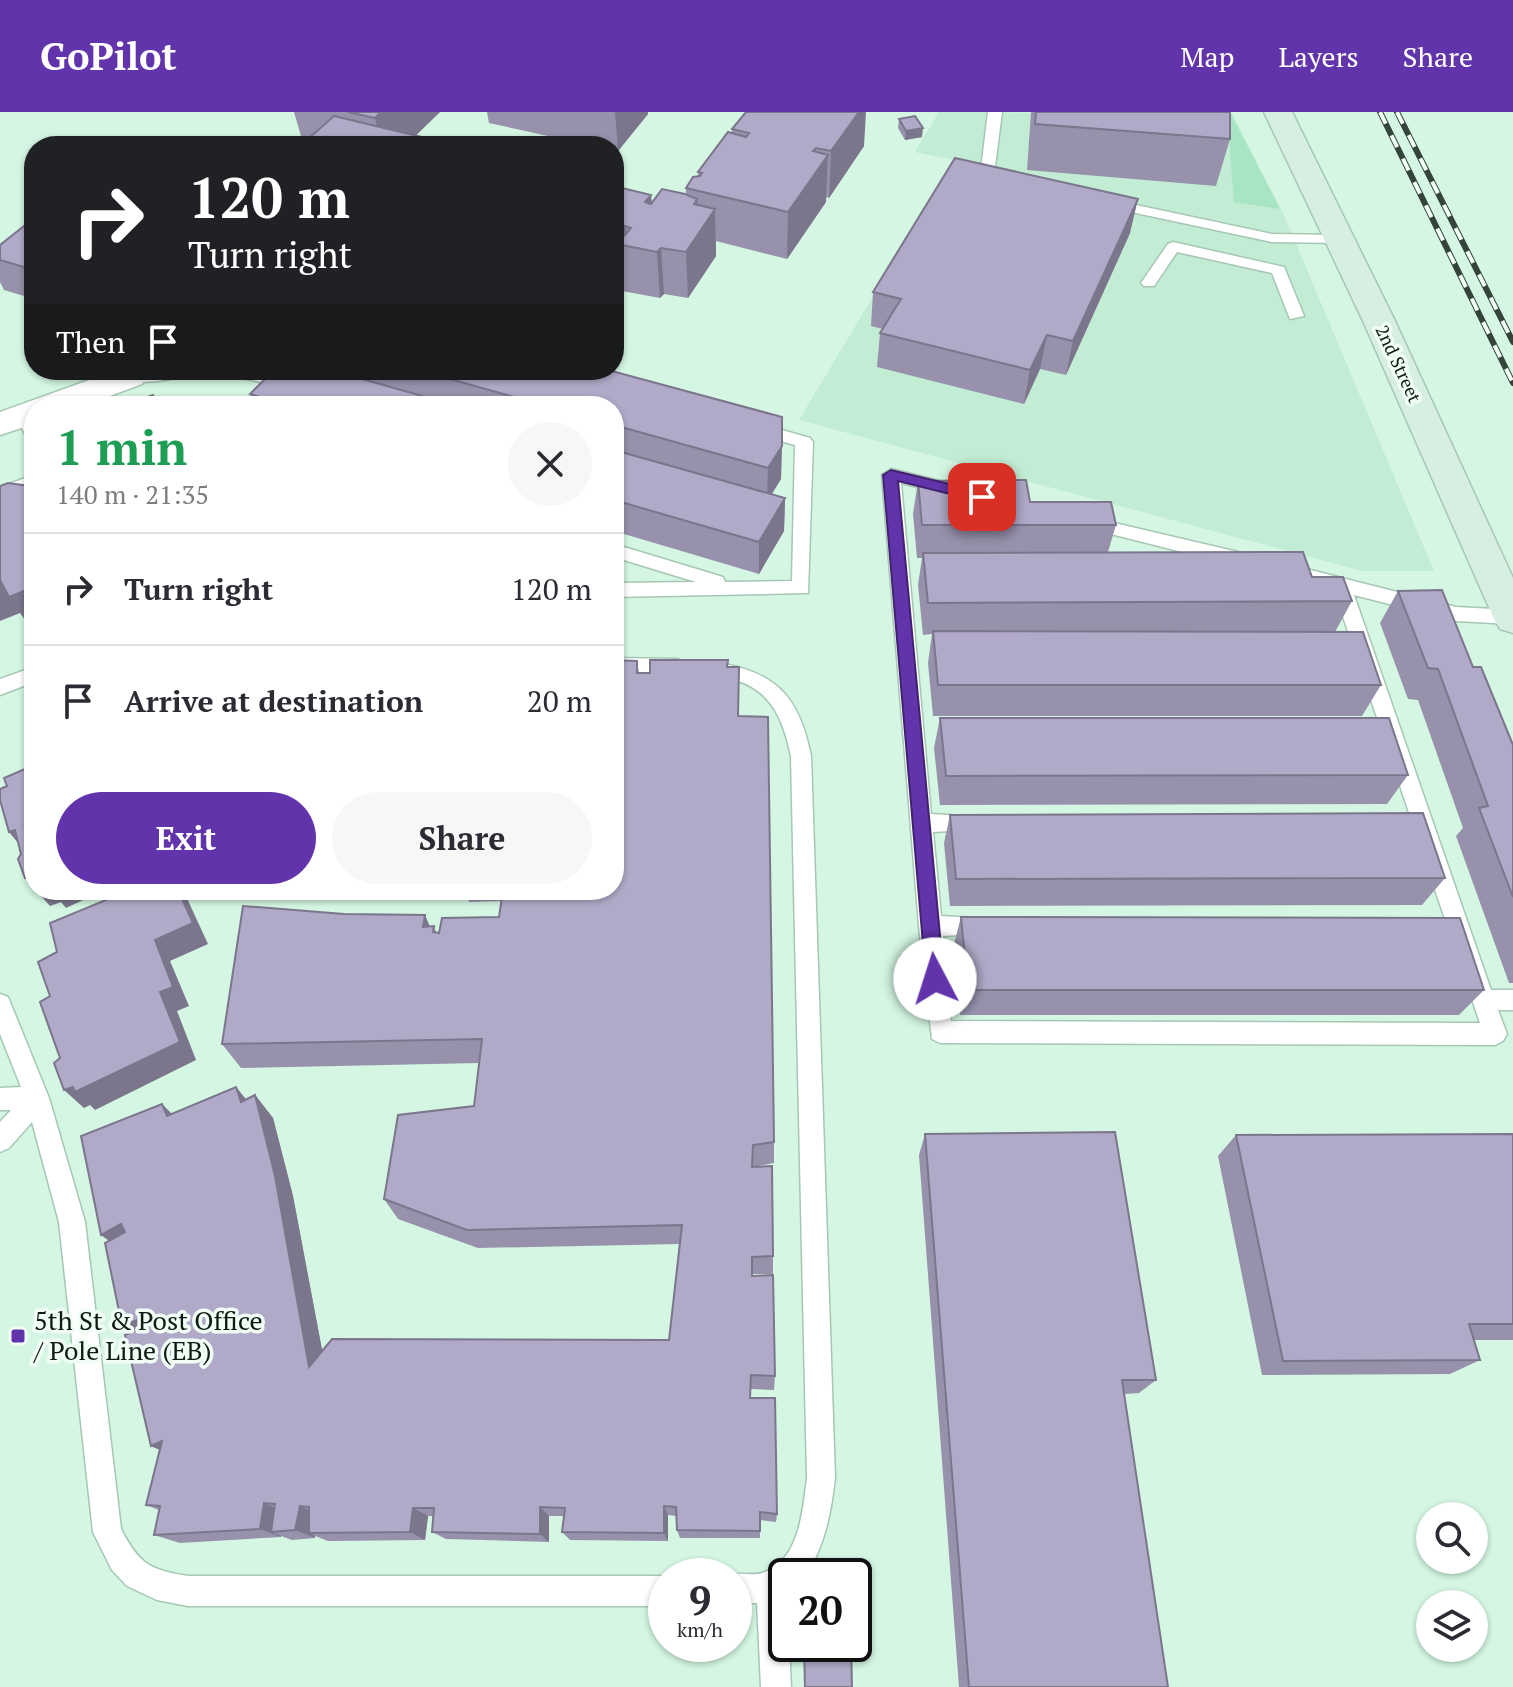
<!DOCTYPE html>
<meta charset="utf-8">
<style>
:root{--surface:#fff;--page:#f7f7f7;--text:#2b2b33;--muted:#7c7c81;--line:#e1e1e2;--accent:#6234ac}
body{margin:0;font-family:"PT Serif",serif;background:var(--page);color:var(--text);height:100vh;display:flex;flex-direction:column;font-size:30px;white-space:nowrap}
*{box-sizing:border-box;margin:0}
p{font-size:26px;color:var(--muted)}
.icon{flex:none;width:44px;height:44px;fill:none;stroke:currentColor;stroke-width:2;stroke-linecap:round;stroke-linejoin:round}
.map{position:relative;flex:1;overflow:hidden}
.details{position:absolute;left:24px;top:284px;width:600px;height:504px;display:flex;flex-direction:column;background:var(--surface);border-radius:32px;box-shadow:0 2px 6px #0004}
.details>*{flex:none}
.hud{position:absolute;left:24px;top:24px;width:600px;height:244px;border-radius:32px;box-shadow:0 2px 6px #0004;background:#202124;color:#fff;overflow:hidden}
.fabs{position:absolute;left:1416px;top:1390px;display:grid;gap:16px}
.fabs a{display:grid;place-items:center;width:72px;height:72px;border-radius:50%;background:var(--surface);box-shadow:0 2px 6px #0004;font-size:40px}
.speed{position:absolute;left:648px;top:1446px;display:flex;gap:16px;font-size:40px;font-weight:700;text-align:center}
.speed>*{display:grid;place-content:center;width:104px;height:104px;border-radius:50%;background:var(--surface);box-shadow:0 2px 6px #0004;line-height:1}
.speed small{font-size:20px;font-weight:400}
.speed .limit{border:4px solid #111;border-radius:12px;background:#fff;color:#111}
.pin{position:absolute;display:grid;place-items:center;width:68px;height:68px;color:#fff;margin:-34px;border-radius:16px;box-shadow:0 4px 12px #0006}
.me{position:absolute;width:88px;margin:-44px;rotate:355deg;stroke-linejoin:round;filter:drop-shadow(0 0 6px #0008)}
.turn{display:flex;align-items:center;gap:28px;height:168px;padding:0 32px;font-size:36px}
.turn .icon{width:104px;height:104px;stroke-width:2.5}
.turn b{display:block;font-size:56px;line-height:68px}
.then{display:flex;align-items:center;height:76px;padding:0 32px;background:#0003;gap:16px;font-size:30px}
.round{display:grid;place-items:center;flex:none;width:84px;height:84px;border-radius:42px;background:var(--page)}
.head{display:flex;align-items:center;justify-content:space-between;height:136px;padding:0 32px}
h1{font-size:48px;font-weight:700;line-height:60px;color:#1e9e55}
.action{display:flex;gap:16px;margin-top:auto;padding:16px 32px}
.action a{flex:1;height:92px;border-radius:48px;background:var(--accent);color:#fff;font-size:32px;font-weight:700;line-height:92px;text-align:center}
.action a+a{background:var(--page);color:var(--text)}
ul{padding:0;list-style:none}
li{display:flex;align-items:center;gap:24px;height:112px;padding:0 32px;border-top:2px solid var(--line)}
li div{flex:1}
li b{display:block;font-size:30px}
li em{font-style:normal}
header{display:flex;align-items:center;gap:48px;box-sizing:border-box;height:112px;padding:0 40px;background:var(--accent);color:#fff}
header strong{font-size:38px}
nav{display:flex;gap:44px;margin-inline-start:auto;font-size:28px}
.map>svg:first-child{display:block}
.built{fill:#c2ecd3}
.green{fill:#a8e5c3}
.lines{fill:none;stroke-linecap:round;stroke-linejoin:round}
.lane-casing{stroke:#a6c7b4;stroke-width:3}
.street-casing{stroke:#a6c7b4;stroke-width:3}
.secondary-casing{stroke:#a6c7b4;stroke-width:3}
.lane{fill:#fff;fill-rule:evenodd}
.street{fill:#fff;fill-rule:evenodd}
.secondary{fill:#d6efe2;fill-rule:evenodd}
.rail-casing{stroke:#34443b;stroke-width:6}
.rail{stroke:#f0fef6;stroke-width:4;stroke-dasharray:13;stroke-linecap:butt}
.wall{fill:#9791ac}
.shaded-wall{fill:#7b768c}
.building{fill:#b0a9c8;stroke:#7b768c;stroke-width:2}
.route{fill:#6234ac;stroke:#402270;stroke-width:2}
.poi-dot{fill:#6234ac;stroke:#f0fef6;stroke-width:3}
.labels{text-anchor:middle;stroke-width:7;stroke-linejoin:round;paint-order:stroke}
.far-street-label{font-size:18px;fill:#0f1b15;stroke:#f0fef6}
.near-poi-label{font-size:26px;fill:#0f1b15;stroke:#f0fef6;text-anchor:start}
</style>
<header>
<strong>GoPilot</strong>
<nav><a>Map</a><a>Layers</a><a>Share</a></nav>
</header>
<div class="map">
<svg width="1513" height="1575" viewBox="0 0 1513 1575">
<rect width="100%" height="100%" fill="#d4f6e2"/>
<!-- built -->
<path class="built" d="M939,0l293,2 51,99 151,358h-72l-563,-151 156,-260 -40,-8z"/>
<!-- green -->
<path class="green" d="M1227,1l4,1 49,95 -46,-7z"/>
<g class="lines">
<defs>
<path id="lane" d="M988,0h14l-8,62 15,4v6l-29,-7z
M1108,87l164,35 67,1 7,4 -7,4 -67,-1 -169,-36v-6z
M1173,130l111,25 20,49 -14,3 -18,-46 -95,-21 -23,34h-10l-3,-3 27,-39z
M144,258h49c-11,10 -60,17 -71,7l2,-4z
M221,258h32l37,8 2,4 -8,5 -61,-13z
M23,299l6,1 5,8v21l-6,-2 -13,-23z
M754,310l56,16 3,4 -5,151 -194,4v-14l82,-1 -82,-25v-13l109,33 2,5 67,-1 3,-136 -47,-13 -2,-4z
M891,357l61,15 3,4 -9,6 -45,-11 30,331 52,3 4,6 -4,6 -50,3 8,84 52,3 3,7 -3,7 -50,3 8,85 529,2 -146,-433 -58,-15 -2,-5 9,-7 173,44 57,3 -1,14 -56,-3 -102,-26 137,395h22v20h-15l9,24 -4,7 -8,4 -555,-2 -8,-4 -13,-113 -37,-451z
M34,363v12l-34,12v-12z
M1089,405l149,35 9,7 -9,7 -155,-39v-8z
M614,546l64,1 10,7 -10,7 -64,-1z
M713,550c62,9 86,33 98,94l24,722c-4,35 -10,68 -30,98h-19v68h3l2,43h-30l-4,-84h-23v-27h-6c12,-5 25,1 37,-4 35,-13 38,-64 42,-94l-16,-722c-7,-33 -18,-64 -53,-75 -11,-3 -21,-4 -32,-7l-3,-5z
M34,555v15l-34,13v-16z
M0,882l8,3 41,101 36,124 36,307c18,35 29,41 67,47h478v30h-478l-31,-6 -30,-14 -15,-16 -19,-38 -34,-310 -27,-100 -23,26 -9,4v-30l11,-12h-11v-22l21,-1 -21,-53z"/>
<path id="street" d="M117,258h25l4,7 -4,7 -59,22h-49v18l-34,11v-23z"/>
<path id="secondary" d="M1264,0h28l103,209 118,257v55l-13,-4 -6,-10 -131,-298z"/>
</defs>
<!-- lane casing -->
<use href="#lane" class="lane-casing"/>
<!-- street casing -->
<use href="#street" class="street-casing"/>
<!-- secondary casing -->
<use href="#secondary" class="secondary-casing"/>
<!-- lane -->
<use href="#lane" class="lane"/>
<!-- street -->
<use href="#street" class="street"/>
<!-- secondary -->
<use href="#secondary" class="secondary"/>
<defs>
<path id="rail" d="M1380,0l133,271
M1397,0l116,230"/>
</defs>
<!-- rail casing -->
<use href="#rail" class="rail-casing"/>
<!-- rail -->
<use href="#rail" class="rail"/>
</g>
<!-- wall -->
<path class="wall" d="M294,0h146l-25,24 -112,7z
M487,0h161v2l-30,37 -4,-1v-4h-20l-105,-23z
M1031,0h199v27l-14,47 -189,-16z
M899,7l23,18 -17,3 -7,-12z
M732,17l132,17 -35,52 -3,-1v5l-39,57 -71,-18v15l-28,42 -24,-4 -4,4 -38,-7 -1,-9 -7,-2v-94l37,9 1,8 34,-9v-6l12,-12v-4l34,-39z
M34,106v81l-30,-9 -4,-8v-37z
M1130,121l-64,142 -26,-6 -16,35 -147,-37 3,-34 3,-4 -12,-3 2,-34z
M274,258h334l174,47 -1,62 -9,15 13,4 -1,33 -25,43 -145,-43v-125h-359l-5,-12z
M918,369l112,21 86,23 -8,27 204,25 40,24 -17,31 46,53 -19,31h-429l-5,-53 4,-29 -9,1 -5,-50 4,-27h-5l-4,-44z
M1398,479l75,76 40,78v238h-4l-53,-147 7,-8 -45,-128 -10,-1 -28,-76z
M728,548v7h11v49l35,426v21l-21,4 20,89v18h-21l23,102 -1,14 -23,-1v9l26,116 -1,8 -16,-2v18h-80l-3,-8 -1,-14 -8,-1v26l-98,-1 -8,-8 2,-16h-15v26l-103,-3 -14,-7 1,-16h-5l-3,24 -97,1 -13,-5v2l-23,2 -11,-4v1l-101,6 -26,-8 5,-25 -13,-5 14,-55 -9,-4 -19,-114 -10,-6 -12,-85 -9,-6 71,-121 64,-27 10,13 9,-5 18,23 20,78 29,155 347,-11 10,-96 -201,4 -80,-29 -14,-20 90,-93 5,-43 -238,5 -19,-24 208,-118h4l2,6 3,1 60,-16 3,-16 -33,1 -3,-9 -15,1 -1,-4h164l23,-229 2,12h11z
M940,606l468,57 -21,29 -447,1 -6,-57z
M950,703l495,63 -23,27 -472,1 -6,-63z
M961,805l523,73 -25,25h-499l-6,-71z
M925,1022l231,246 -17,13 -15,1 44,293h-209l-40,-532z
M1513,1022v206h-39l6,20 -30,14 -188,1 -44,-219 18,-21z"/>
<!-- shaded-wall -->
<path class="shaded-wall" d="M381,0h59l-35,34h-24l-6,-28z
M615,0h33v2l-30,37z
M859,0h7l-2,34 -35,52 2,-47z
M923,16l-1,9 -17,3 1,-9z
M816,36l-1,26 13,-19 -2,47 -39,57 1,-47 25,-61z
M651,83l3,46 -9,-39z
M697,87l2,34 16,-24 1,47 -28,42 -2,-46 8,-48z
M1138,87l-8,34 -64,142 7,-34z
M625,114l2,20 -8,-1 -1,-9z
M661,136l3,46 -4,4 -3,-46z
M1047,223l-7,34 -16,35 6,-34z
M782,334l-1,33 -14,22 1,-33z
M785,386l-1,33 -25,43v-32z
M0,468l34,7v40l-3,1 -11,-15 -20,8z
M15,718l18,31 -24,-29z
M34,763v13l-9,-10z
M36,778h69l-39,18 -5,-6 -11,4z
M178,778h4l3,4 23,50 -38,17 19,45 -12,5 19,49 -101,50 -5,-5 -6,3 -20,-18 96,-98 -5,-52z
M425,803l11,26 -13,-14z
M236,975l18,22 -13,-7z
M255,983l18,23 20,78 35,185 -19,-14z
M162,992l22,22 -17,-10z
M121,1112l25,19 -20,10 -25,-18z
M145,1205l3,24 -26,-15z
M162,1329l14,16 -25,-11z
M264,1391l21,9 -14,20 10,4v1l-21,-8z
M300,1394l19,9 -10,18 6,3v2l-20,-8z
M664,1394l4,9v26l-4,-8z
M540,1395l9,9v26l-9,-8z
M413,1396l15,8 -3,24 -15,-8z"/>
<!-- building -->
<path class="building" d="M348,0h33l-6,6z
M746,0h113l-28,39 -15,-3 -3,3 15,4 -40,57 -102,-24 7,-11 7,-1 2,-3 -4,-1 30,-40 18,5 3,-4 -17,-4z
M1036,0h194v27l-195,-15z
M334,4l125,30h-159z
M915,4l8,12 -17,3 -7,-12z
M955,46l183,41 -65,142 -26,-6 -17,35 -150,-37 21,-34 -28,-7z
M614,74l37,9 -6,7 6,2 11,-15 23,5 12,5 -3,5 21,5 -29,43 -25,-4 -4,4 -40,-8 14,-16 -6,-2 -7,10 -4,-1z
M34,106v52l-34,-10v-15z
M274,258h56l128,36h-167l-41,-12z
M418,258h190l174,47v29l-14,22 -154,-43v-19h-68z
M153,283l6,11h-36z
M614,338l171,48 -26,44 -145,-42z
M1026,368l4,22h81l5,23h-194l-4,-44z
M8,371l22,3 4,8v23l-4,1 4,8v61l-25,10 -9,-17v-94z
M1303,440l9,25h31l9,24 -424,2 -5,-50z
M1442,478l31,77h8l32,78v152l-34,-89 9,-2 -50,-137 -10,-1 -30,-77z
M933,519l430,1 18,53h-443z
M614,548l23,1v12h13v-13h78l-1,7h12l-1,49 30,1 6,425 -21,3 -1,22 20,-1 1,90 -21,1v19l21,-1 2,101 -24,-1 -1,23h25l2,116 -17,-2v19l-83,-1 -1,-23 -12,-1v27l-102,-1 3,-24 -25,-1v27l-108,-2 2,-24h-21l-3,24 -101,1v-26l-9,-1 -5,24 -24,2 4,-28 -11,-1 -4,26 -106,6 6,-29 -14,-1 16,-64 -11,5 -26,-111 20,-9v-9l-23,9 -17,-83 20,-11 -4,-8 -20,11 -20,-99 81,-32 5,12 69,-29 5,15 14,-7 20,81 34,191 23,-28 337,1 13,-115 -215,5 -83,-31 14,-84 76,-9 8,-67 -260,5 21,-138 101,8 81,1 -2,12 11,-1 -1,6 6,1 3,-15 57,-1 4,-27h111z
M940,606h449l19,57 -462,1z
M34,653v110l-9,3 -7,-19 3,-5 -6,-24 -6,2 -9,-32v-11l7,-3 -3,-8z
M1423,701l22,65 -489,1 -6,-64z
M130,778h48l15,33 -38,17 18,47 -13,5 20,50 -105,50 -2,-5 -9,3 -10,-27 6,-5 -20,-56 10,-6 -12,-34 19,-10 -7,-29z
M961,805l499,1 24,72h-516z
M1115,1020l41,248h-34l46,307h-199l-44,-553z
M1513,1022v190h-44l11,36 -197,1 -47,-226z
M804,1532h47l1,43h-47z"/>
<!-- route -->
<path class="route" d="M891,358l91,22 7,5 -7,5 -84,-21 46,498 -9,9 -9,-9 -43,-504z"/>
<!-- markers -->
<rect class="poi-dot" x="10" y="1216" width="16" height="16" rx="4"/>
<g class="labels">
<!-- far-street labels -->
<g class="far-street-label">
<text transform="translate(1398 252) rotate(65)" y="6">2nd Street</text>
</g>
<!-- near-poi labels -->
<g class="near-poi-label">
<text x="34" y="1218">5th St &amp; Post Office<tspan x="34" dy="30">/ Pole Line (EB)</tspan></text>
</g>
</g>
</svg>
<div class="fabs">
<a><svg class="icon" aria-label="search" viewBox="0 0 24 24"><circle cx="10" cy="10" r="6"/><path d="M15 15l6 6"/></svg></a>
<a><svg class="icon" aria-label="layers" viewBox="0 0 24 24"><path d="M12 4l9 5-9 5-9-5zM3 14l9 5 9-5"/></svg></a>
</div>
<div class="speed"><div>9<small>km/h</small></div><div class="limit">20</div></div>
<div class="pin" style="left:982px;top:385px;background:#d93025"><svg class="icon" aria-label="arrive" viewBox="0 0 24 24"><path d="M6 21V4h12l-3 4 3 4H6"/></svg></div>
<svg class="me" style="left:935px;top:867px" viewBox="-20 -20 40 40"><circle r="19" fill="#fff"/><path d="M0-13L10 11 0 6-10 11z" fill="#6234ac"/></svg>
<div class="hud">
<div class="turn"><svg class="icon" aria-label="right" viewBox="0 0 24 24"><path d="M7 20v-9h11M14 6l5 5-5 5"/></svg><div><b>120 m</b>Turn right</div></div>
<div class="then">Then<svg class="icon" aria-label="arrive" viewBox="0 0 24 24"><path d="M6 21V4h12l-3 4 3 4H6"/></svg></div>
</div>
<section class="details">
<div class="head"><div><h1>1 min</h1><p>140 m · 21:35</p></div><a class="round"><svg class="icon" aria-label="close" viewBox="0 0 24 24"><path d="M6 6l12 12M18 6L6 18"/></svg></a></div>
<ul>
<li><svg class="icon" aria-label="right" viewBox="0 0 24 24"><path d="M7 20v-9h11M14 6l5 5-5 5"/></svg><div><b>Turn right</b></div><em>120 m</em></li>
<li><svg class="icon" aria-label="arrive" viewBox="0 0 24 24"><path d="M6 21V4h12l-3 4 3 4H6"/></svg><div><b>Arrive at destination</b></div><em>20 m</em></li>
</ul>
<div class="action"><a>Exit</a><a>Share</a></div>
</section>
</div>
